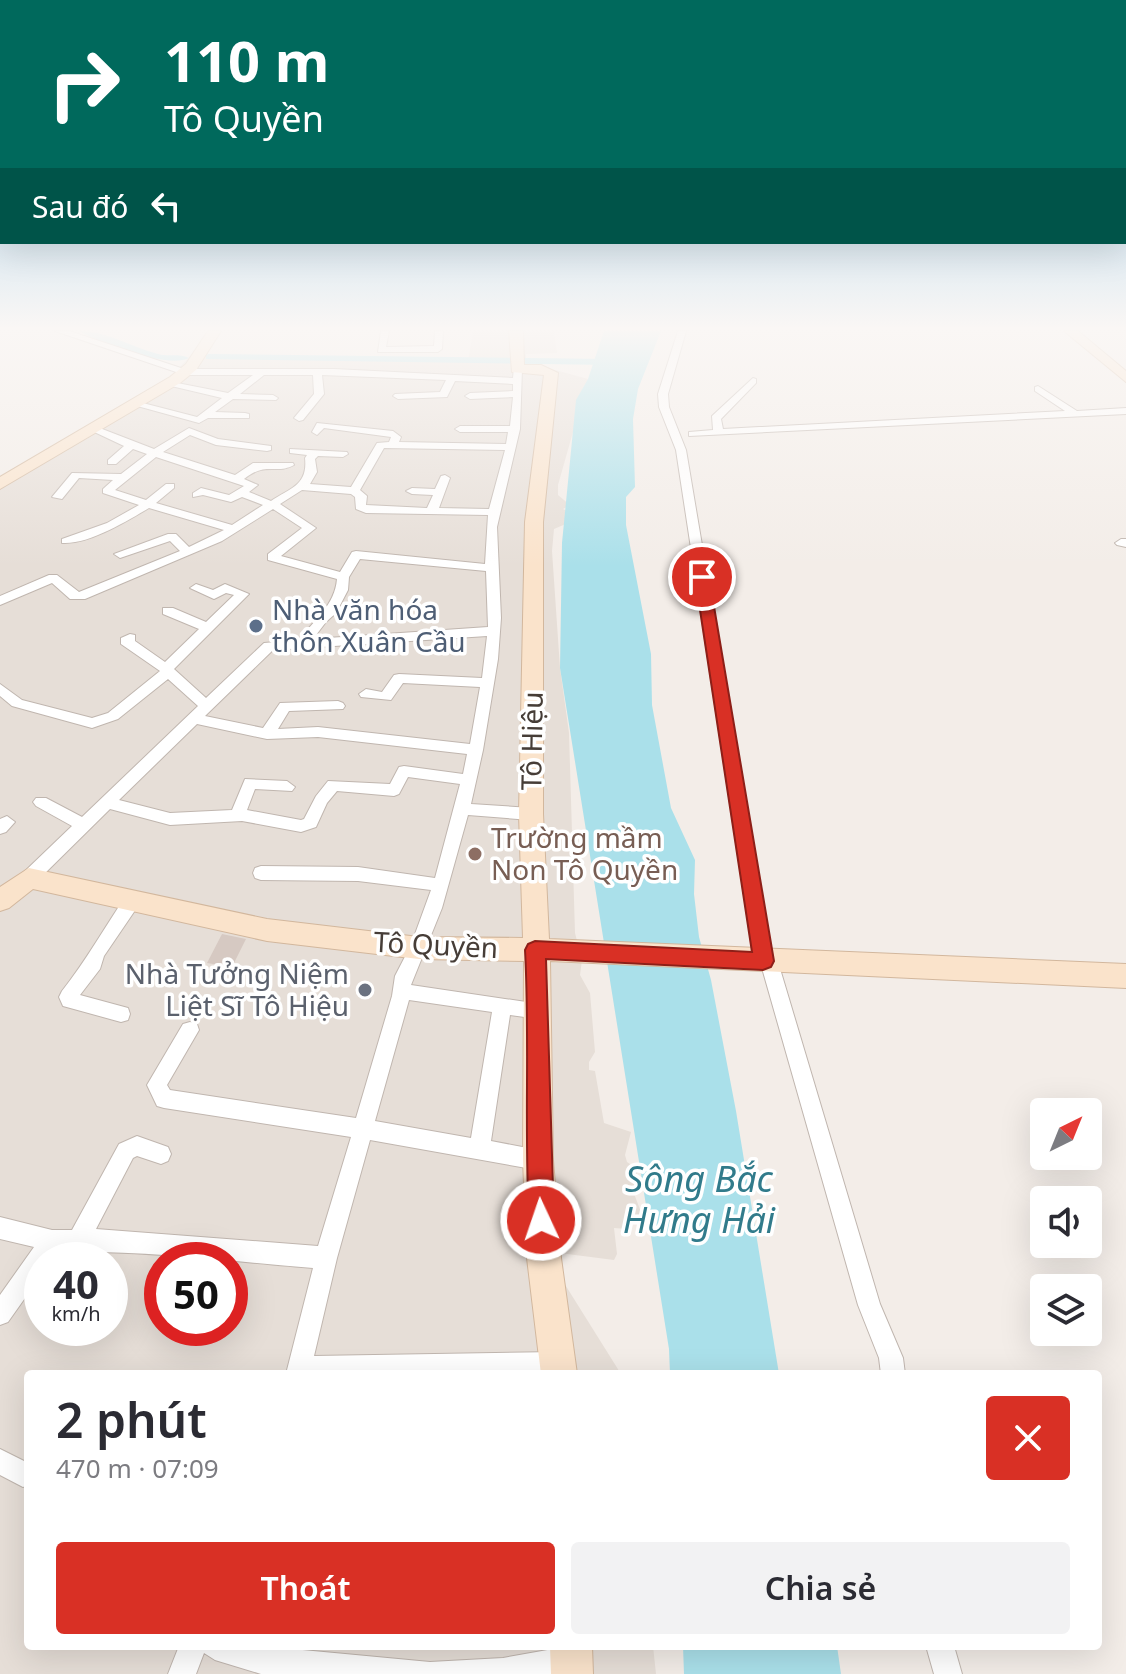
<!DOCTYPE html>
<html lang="vi">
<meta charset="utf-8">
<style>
:root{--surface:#fff;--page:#f2f2f3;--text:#2b2b33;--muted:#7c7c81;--accent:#d93025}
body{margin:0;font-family:"Noto Sans",sans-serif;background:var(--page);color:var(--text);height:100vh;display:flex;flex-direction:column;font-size:30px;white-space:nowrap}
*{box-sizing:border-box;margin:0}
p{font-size:26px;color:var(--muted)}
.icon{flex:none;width:44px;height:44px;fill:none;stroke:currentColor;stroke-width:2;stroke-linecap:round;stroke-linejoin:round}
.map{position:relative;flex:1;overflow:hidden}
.panel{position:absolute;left:24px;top:1370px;width:1078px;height:280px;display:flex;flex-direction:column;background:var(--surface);border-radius:8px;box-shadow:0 8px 32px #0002}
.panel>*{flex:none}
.hud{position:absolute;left:0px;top:0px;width:1126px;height:244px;box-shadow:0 8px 32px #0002;background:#00695c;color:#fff;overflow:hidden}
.needle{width:52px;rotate:43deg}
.buttons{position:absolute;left:1030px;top:1098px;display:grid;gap:16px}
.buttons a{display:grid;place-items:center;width:72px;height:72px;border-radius:8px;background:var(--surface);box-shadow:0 8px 32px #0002;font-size:40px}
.speed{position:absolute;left:24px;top:1242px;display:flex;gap:16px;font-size:40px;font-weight:700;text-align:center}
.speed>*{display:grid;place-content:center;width:104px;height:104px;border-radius:50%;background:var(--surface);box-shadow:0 8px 32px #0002;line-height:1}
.speed small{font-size:20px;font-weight:400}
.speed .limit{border:12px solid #d22;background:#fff;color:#111}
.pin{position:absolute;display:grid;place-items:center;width:68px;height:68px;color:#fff;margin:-34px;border:4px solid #fff;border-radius:50%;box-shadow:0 2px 8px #0007}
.me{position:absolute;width:88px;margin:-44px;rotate:357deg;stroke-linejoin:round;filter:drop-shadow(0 0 6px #0008)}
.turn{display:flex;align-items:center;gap:28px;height:168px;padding:0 32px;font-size:36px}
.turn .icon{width:104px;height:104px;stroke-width:2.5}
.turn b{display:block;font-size:56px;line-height:68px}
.then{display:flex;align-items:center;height:76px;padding:0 32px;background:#0003;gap:16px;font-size:30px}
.round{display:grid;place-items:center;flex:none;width:84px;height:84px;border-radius:8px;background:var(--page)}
.summary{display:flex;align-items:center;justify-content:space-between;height:136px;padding:0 32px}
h1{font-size:48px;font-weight:600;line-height:60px}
.button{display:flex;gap:16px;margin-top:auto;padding:16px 32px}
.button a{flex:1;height:92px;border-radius:8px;background:var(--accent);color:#fff;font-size:32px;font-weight:600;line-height:92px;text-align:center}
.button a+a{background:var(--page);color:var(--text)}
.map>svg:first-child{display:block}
.residential{fill:#e6ded7;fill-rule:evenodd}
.water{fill:#aae0ea}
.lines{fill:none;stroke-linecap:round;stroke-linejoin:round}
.canal{fill:#aae0ea;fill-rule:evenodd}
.building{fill:#d6c9c2}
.street-casing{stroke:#c0b6af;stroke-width:2}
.secondary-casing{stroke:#d2b79d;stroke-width:2}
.street{fill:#fff;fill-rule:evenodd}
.secondary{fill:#fae3cb;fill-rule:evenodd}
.route{fill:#d93025;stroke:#8d1f18;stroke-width:2}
.service-dot{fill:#5c6f8a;stroke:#fff;stroke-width:3}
.education-dot{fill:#8d6e63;stroke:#fff;stroke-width:3}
.worship-dot{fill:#6b7280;stroke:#fff;stroke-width:3}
.labels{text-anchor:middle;stroke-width:7;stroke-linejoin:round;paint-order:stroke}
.service-label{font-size:28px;fill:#4e5e75;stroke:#fff;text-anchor:start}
.street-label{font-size:28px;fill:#463d37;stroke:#fff}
.education-label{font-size:28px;fill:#785e54;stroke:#fff;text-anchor:start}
.worship-label{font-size:28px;fill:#5b616d;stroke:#fff;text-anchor:end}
.near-water-label{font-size:36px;font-style:italic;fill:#317b8b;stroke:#fff}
</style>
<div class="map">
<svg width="1126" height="1674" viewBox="0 0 1126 1674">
<rect width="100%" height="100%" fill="#f3ede8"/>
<!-- residential -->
<path class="residential" d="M473,331h81l3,22 -31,1v8l62,17 -30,106v10l12,10 -7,4 4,2 1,12 -14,6 -2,22 8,117 9,65 6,200 7,27 -2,15 10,18 5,59 -6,10v8l6,1 9,52 27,9 -6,23 2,7 12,8 -4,6 2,12 -4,3 8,21 -14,17 -13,-1 3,26 -3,6 -70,-9 77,123h-593v272h625l3,28h-656v-1197l171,-101 21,-22 276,8zM42,1260h68v68h-68zM162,1260h68v68h-68z"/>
<!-- water -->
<path class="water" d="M604,331h57l-23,58 -5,30 2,68 -9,10v28l25,129 1,51 19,103 24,52 -1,34 5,43 12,43 25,131 43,263h-109l-1,-25 -109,-681 2,-125 14,-143 12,-21z
M683,1646h154l4,28h-157z"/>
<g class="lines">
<!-- canal -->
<path class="canal" d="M79,331c28,0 52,16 79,23 10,3 21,-1 31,4 -22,11 -88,-15 -110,-27z
M209,354l402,5 5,3 -5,3 -405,-6v-4z"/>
</g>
<!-- building -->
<path class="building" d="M222,934l24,5 -14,28 -25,-4z"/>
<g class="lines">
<defs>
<path id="street" d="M55,331h14l115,38h150l179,9 1,-11 8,2 -2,60 -23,98 4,91 -3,41 -15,91 -12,54 60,4 8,6 -8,6 -63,-5 -26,93 -31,77 135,20 2,6 -2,6 -7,2 -29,-4 -19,126 47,9 7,3 3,7 -3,7 -7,3 -168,-30 -33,118 -23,98 244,-4 8,4 4,8 -4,8 -280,2 27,-106c-86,-7 -170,-18 -255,-16l-6,8h-10v14l-34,48 -8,3v-30l34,-48 -34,-8v-22l52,13h20l47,-86 18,-8 31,11 3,7 -3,7 -7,3 -24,-8 -4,2 -37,71 222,17 33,-109 -187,-29 -7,-2 -10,-21 36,-61 7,-2 7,2 2,6 -32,55 3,5 186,28 36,-122 3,-20 16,-31 20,-55 -73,-9 -97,-1 -6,-2 -2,-5 2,-5 6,-2 97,1 77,11 25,-94 -52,-7 -9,17 -5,2 -57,-5 -10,12 -11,24 -15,5 -59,-11 -72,4 -60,-16 -75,74h-12l-2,-5 2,-5 49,-47 -36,-20 -3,-4 3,-4h10l36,19 116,-111 -30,-27 -50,40 -26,9 -80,-22 -12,-10v-12l22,16 70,18 16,-5 52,-42 -39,-27v-6l9,-4 5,1v6l30,21 34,-33 -36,-15v-6h10l33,14 28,-27 -8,-2 -12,6 -24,-11 6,-4 17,6 12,-6 24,10 -75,75 32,29 58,-55 35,-3c15,-20 36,-35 38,-61l-69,-19v-6l34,-26 -29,-19 -51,32 -137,58h-15l-18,-16 -52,22v-9l49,-21h8l22,17 101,-41 -10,-10 -50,17 -6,-4 54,-20h8l13,13 35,-17 -75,-22c-22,13 -61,37 -87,35v-4l45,-16 32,-18 -36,-12v-4l10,-9 -34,-2 -17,21 -10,-2 20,-24 49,1 26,-20 -14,-5 -17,15h-8v-4l16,-14 -36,-17 9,-2 57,22 35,-21 29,11 53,7v4l-4,1 -51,-6 -26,-10 -27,17 72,23 18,-12h40l1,2c-18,10 -28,-4 -50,14l14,6 -9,7 22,9c20,-13 37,-16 34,-43l2,-3 -17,-2v-4l57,3 1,2 -5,3 -25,-1 -3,3 2,13 -7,12 41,3 26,-44 12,-1 2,-5 -67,-9 -7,7 -5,-3 5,-9 76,8 8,6 -2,5 107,2 2,-12h-48l-5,-3 5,-3h50l3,-29 -43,2 -5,-3 5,-3 43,-2v-7l-58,-3 -8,16 -49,2 -5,-3 2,-2 45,-2 6,-12 -124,-5 2,19 -21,26 -4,1 -5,-3 20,-24 -1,-19h-49l-24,19 33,1 5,3 -2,2 -43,-1 -18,13 30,1 4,1v4h-41l-9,5 -69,-19 5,-3 62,16 25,-19 -55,-13v-4l61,12 25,-18h-68zM384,448l121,2 -16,59 -50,-1 11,-30 -5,-3 -4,1 -6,13 -23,-1 -6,3 6,3 21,1 -6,13 -61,-3 1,-9 -7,-6zM156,457l88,29 -15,9 -28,-7 -8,5v4l10,-2 28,7 11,-5 21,8 -31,20 -76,-22 18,-15v-4h-8l-20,16 -31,-10zM302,490l49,4 4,3 1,12 10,4 122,2 -3,49 -129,-13 -4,1 -12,20 -59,-16 35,-28 -36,-24zM360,559l126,12 2,56 -175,12 13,-17 10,-9 12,-23 1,-13zM487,636l-5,42 -83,-4 -5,1 -12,17 -16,-3 -7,5 2,3 30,3 12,-17 77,4 -10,57 -152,-17 -40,2 11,-18 54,-2 2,-3 -2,-3 -5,-2 -58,2 -17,25 -58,-12 68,-66zM197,724l70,15 51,-2 149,17 -4,20 -59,-8 -5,1 -9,17 -62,-3 -12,15 -12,23 -3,1 -54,-10 8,-21 37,2 3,-4 -8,-6 -42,-2 -13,31 -62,3 -51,-13zM409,1000l83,12 -21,126 -96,-17z
M381,331h8l-3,16 48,-1 1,-15h8l-1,18 -4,3h-60z
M678,331h8l-18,63 1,13 17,43 85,505 7,7 102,342 23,54 2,16h-24l-2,-16 -21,-53 -96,-337 -5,-2 -3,-5 -78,-511 -17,-43 -1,-13z
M753,378l3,1v4l-35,36 2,10 342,-18 -30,-20v-4l3,-1 39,25 49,-3v6l-437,22v-4l24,-2 -1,-14z
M1121,539h5v8l-9,-2 -2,-2z
M7,816l8,6 -9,10 -6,2v-15z
M132,894l6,2 2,5 -2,5 -34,50 -4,13 -20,26 48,13 2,6 -2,6 -7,2 -58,-16 -4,-9 3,-6c24,-30 42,-63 64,-95z
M0,1449l28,14v22l-5,2 -23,-12z
M179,1646h81l170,16 73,-4 67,-12 10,4 4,10 -4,10 -10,4h-309l-46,-14 -11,-7 -8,21h-28z
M926,1646h28l8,28h-28z"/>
<path id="secondary" d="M208,331h13l-25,39 -16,13 -180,106v-12l170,-100 16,-13z
M509,331h14l1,34h17l17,8 -15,149v292l6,125 577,25v24l-576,-27 3,199 8,98 16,116h-36l-14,-116 -4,-98 1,-199 -105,-2 -152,-18 -234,-52 -24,19 -9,3v-24l29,-19 238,51 152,18 104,1 -4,-124 6,-292 19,-147 -32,-3z
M1064,331h14l48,40v11z
M550,1646h42l1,28h-42z"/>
</defs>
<!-- street casing -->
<use href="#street" class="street-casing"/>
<!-- secondary casing -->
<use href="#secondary" class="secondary-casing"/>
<!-- street -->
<use href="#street" class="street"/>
<!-- secondary -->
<use href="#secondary" class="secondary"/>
</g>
<!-- sky -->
<linearGradient id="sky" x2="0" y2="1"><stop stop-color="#8fc6e9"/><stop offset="0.58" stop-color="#faf7f5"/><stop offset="1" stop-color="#faf7f5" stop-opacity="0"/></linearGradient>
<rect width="1126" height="566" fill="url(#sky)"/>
<!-- route -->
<path class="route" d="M702,573l7,4 65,384 -3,6 -8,3 -217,-11 8,261 -4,9 -9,3 -8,-3 -4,-9c-5,-90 1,-180 -4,-270l3,-6 7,-3 217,11 -57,-375z"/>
<!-- markers -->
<circle class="service-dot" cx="256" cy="626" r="8"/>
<circle class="education-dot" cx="475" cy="854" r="8"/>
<circle class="worship-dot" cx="365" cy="990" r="8"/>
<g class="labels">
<!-- service labels -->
<g class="service-label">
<text x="272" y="620">Nhà văn hóa<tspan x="272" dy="32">thôn Xuân Cầu</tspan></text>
</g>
<!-- street labels -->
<g class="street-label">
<text transform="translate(532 741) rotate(-89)" y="10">Tô Hiệu</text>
<text transform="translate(436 945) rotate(3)" y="10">Tô Quyền</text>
</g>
<!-- education labels -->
<g class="education-label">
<text x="491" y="848">Trường mầm<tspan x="491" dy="32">Non Tô Quyền</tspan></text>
</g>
<!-- worship labels -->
<g class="worship-label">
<text x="349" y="984">Nhà Tưởng Niệm<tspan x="349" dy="32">Liệt Sĩ Tô Hiệu</tspan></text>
</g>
<!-- near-water labels -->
<g class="near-water-label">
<text x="699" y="1192">Sông Bắc<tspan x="699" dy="41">Hưng Hải</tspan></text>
</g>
</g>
</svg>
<div class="buttons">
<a><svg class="needle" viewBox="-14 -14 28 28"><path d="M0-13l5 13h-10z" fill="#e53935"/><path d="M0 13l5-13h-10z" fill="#7c7c81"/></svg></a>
<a><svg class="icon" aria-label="sound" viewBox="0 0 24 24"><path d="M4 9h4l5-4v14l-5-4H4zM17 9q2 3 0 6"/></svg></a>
<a><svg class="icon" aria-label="layers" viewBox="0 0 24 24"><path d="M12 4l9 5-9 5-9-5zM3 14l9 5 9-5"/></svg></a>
</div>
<div class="speed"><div>40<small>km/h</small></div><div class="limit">50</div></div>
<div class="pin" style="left:702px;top:577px;background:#d93025"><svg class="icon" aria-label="arrive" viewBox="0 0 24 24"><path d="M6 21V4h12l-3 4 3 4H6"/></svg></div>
<svg class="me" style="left:541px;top:1220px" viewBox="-20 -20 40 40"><circle r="17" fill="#d93025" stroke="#fff" stroke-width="3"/><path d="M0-11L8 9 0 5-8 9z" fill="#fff"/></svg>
<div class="hud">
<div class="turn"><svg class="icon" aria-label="right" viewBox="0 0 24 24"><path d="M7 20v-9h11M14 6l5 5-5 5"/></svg><div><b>110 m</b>Tô Quyền</div></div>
<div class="then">Sau đó<svg class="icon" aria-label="left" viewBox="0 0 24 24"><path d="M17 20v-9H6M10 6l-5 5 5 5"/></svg></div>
</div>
<section class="panel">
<div class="summary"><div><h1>2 phút</h1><p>470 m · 07:09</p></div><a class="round" style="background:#d93025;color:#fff"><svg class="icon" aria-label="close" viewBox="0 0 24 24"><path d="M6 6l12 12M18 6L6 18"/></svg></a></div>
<div class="button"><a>Thoát</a><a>Chia sẻ</a></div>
</section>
</div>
